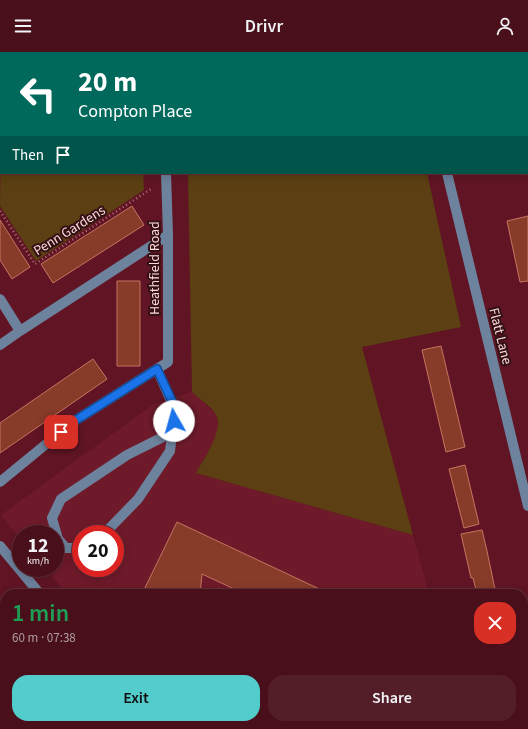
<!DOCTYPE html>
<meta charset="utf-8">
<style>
:root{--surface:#49101b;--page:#531e28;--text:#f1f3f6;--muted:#b19da3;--line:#61303a;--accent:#52cdcc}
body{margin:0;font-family:"Source Sans 3",sans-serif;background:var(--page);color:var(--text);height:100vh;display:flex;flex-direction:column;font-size:15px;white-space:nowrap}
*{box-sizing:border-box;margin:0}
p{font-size:13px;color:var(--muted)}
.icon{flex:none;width:22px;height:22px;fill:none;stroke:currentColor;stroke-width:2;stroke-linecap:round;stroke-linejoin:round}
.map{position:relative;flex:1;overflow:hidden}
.drawer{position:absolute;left:0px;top:537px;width:528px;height:140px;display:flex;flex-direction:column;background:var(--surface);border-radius:16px 16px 0 0;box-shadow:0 2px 10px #0003,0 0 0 1px var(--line)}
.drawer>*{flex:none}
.banner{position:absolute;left:0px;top:0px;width:528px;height:122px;box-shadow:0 2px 10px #0003,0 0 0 1px var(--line);background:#00695c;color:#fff;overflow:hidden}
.speed{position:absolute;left:12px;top:473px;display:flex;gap:8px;font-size:20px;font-weight:700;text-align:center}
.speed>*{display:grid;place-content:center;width:52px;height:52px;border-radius:50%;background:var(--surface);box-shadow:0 2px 10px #0003,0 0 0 1px var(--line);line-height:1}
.speed small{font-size:10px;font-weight:400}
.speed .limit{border:6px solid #d22;background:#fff;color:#111}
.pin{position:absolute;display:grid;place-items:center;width:34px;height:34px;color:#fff;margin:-17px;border-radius:8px;box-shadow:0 2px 6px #0006}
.me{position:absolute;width:44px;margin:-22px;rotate:353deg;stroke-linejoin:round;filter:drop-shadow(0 0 3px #0008)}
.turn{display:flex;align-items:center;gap:14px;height:84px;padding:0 12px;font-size:18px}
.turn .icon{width:52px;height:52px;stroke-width:2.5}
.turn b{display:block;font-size:28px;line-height:34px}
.then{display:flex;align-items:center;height:38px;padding:0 12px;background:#0003;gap:8px;font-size:15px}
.round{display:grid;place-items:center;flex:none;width:42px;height:42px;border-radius:16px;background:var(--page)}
.overview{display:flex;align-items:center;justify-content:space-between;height:68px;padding:0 12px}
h1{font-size:24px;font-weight:600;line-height:30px;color:#1e9e55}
.action{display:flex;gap:8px;margin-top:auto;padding:8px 12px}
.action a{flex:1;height:46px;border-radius:16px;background:var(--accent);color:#111;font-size:16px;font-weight:600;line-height:46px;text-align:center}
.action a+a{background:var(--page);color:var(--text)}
header{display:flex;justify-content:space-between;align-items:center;height:52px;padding:0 12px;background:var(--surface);font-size:18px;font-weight:600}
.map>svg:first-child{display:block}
.built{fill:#6f1a2a;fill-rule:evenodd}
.green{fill:#5c3f12}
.building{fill:#873b29;stroke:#c67561}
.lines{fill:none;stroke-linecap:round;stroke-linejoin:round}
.path{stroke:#ac727b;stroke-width:2.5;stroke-dasharray:1 3;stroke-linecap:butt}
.minor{stroke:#6d829d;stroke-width:10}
.route-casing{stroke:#114b97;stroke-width:10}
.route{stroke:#1a73e8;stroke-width:7}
.labels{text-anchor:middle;stroke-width:4;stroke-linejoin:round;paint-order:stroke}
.street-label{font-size:14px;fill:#ffd8da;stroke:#321115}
</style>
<header><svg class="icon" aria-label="menu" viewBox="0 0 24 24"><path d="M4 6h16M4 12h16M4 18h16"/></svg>Drivr<svg class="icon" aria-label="person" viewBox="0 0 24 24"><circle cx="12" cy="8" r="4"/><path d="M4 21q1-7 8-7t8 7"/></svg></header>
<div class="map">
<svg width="528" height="677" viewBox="0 0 528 677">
<rect width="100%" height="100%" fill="#611524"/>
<!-- built -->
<path class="built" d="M192,340l24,22 3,16 -8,17 -15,26 217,62 16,59h-362l-22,-26h10v-34h-34v5l-20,-24 153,-111zM81,482h34v34h-34z
M85,672h380l1,5h-382z"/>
<!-- green -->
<path class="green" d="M1,74v47h142l1,17 -108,71 -36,-55z
M188,121h239l34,154 -99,20 51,188 -217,-62c7,-13 30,-45 19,-60 -6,-8 -16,-14 -23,-21z"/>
<!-- building -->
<path class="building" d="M132,154l12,19 -91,58 -12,-19z
M528,164v65l-8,1 -13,-61z
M0,168l30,47 -18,12 -12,-19z
M117,229h23v85h-23z
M441,294l24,101 -19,5 -24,-102z
M93,307l14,20 -107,74v-30z
M465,413l14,59 -15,4 -15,-59z
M177,470l153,72h-85l-43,-20 -2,20h-58z
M482,478l5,21 9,43h-19l-4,-16h-2l-10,-44z"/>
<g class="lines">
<!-- path -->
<path class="path" d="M103,1l2,-1
M0,67h1
M0,159l35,53 116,-75"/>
<!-- minor -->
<path class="minor" d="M161,0v1
M274,0v1
M418,0l1,1
M25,1l1,-1
M0,17h1
M527,42h1
M447,121l81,333
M0,247l20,32 148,-96
M0,293l20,-14
M0,430l73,-60 95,-60v-127l-2,-62
M104,482l34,-35 32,-48 5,-41 -18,-41
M0,494l40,48
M81,496h-15l-8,-9 -6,-21 9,-19 66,-44 46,-23
M0,601l5,-4
M69,677l1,-5
M160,677l1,-5"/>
</g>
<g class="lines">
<defs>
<path id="route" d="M61,380l12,-10 84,-53 19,41 -2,11"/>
</defs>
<!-- route casing -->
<use href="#route" class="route-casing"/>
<!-- route -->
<use href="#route" class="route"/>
</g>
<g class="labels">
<!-- street labels -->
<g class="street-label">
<text transform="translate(69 178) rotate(-32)" y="5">Penn Gardens</text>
<text transform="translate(154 216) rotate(-90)" y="5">Heathfield Road</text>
<text transform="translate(501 284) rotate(76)" y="5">Flatt Lane</text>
</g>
</g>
</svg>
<div class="speed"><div>12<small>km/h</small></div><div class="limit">20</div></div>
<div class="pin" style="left:61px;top:380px;background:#d93025"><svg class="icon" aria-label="arrive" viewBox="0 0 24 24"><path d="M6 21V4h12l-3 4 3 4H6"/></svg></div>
<svg class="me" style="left:174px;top:369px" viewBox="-20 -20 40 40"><circle r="19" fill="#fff"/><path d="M0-13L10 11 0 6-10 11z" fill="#1a73e8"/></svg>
<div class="banner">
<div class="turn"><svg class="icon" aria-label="left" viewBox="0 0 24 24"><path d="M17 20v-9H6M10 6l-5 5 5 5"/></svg><div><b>20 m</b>Compton Place</div></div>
<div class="then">Then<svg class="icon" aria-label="arrive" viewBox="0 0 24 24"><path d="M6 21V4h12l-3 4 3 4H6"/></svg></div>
</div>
<section class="drawer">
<div class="overview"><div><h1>1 min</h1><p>60 m · 07:38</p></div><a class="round" style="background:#d93025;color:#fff"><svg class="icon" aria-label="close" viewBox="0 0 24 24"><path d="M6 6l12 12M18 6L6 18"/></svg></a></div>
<div class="action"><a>Exit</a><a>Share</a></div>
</section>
</div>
